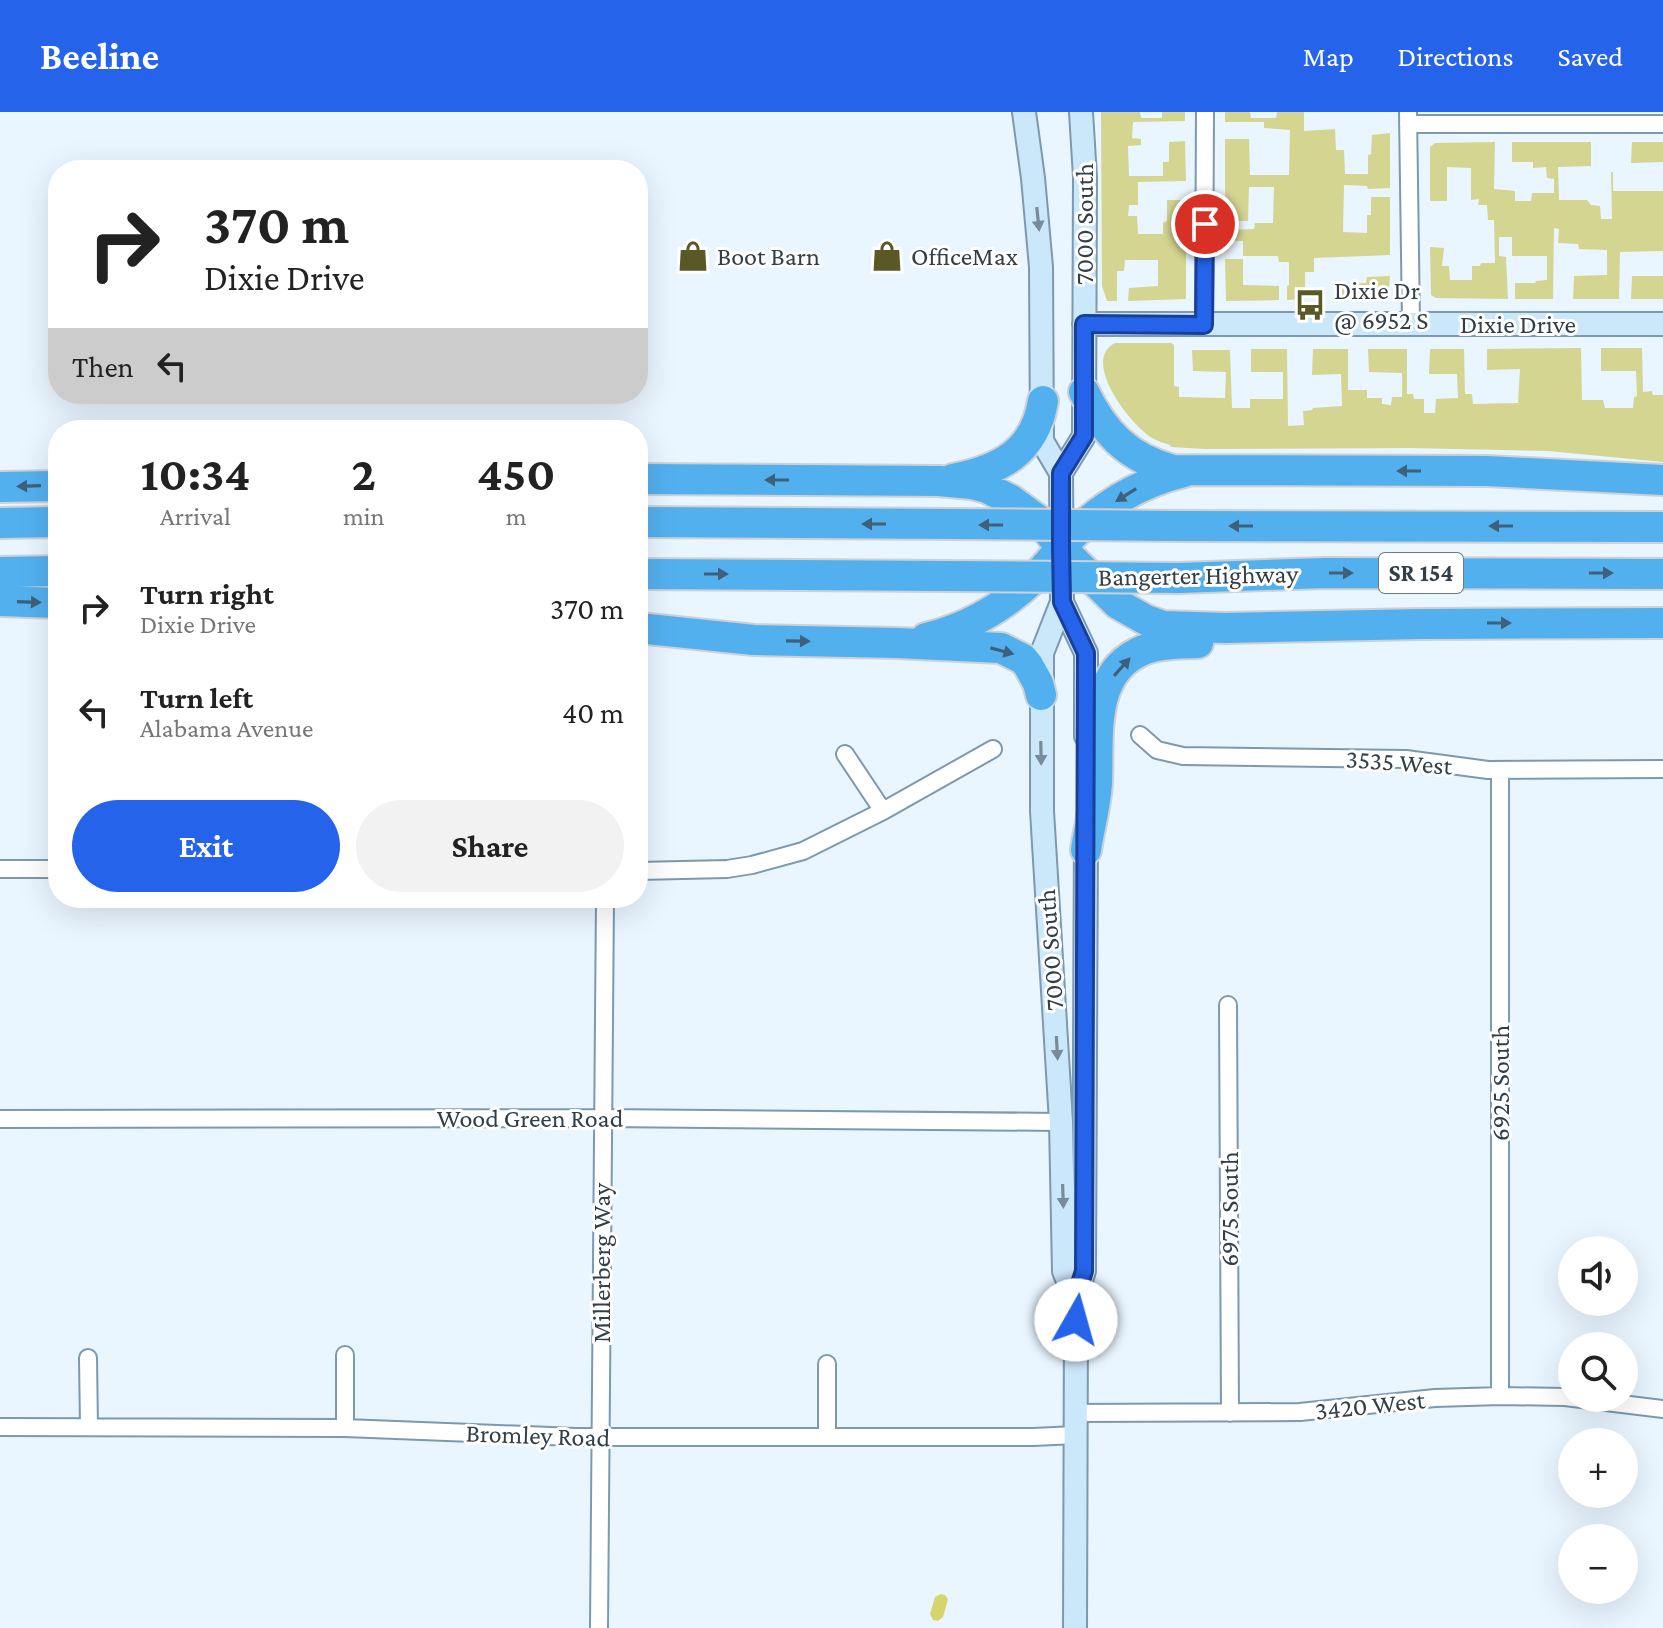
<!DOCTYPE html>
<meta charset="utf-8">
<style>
:root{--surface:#fff;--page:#f2f2f2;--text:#222;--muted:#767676;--accent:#2563eb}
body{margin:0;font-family:"Crimson Pro",serif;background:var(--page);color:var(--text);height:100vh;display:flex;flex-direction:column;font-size:30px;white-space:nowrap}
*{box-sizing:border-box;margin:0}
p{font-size:26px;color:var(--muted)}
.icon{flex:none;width:44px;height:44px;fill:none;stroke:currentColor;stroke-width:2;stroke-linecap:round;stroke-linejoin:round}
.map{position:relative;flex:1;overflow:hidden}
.panel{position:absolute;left:48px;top:308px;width:600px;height:488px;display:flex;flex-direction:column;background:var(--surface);border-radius:32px;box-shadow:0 8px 32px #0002}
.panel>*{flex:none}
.hud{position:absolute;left:48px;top:48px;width:600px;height:244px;border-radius:32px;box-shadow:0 8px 32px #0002;background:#fff;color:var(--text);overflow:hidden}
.fabs{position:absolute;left:1558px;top:1124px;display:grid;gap:16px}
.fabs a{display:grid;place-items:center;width:80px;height:80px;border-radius:50%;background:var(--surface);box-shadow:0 8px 32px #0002;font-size:40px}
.pin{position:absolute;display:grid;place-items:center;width:68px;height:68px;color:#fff;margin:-34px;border:4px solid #fff;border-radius:50%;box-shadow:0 2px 8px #0007}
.me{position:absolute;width:88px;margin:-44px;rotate:7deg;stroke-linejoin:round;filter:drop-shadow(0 0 6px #0008)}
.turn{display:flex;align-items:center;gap:28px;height:168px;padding:0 24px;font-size:36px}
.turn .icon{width:104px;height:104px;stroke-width:2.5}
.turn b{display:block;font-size:56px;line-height:68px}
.then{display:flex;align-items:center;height:76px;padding:0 24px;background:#0003;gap:16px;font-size:30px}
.eta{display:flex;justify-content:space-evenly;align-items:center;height:136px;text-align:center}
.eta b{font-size:48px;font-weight:700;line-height:56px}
.primary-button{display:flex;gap:16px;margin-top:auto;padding:16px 24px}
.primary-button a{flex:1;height:92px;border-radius:48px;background:var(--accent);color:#fff;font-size:32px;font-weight:700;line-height:92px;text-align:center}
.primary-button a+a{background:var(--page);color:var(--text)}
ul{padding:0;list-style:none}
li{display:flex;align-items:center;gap:24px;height:104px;padding:0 24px}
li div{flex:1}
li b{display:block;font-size:30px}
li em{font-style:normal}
header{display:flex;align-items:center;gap:48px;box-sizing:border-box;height:112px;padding:0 40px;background:var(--accent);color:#fff}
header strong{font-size:38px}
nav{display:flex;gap:44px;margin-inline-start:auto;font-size:28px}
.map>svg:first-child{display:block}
.green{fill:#d4d591}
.water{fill:#d6d56d}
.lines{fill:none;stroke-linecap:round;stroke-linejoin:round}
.street-casing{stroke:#7c99af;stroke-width:20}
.secondary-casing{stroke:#7c99af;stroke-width:26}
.highway-casing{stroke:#ced1d3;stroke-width:34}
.street{stroke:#fff;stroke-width:16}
.secondary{stroke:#cbe7fa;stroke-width:22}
.highway{stroke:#53b0ef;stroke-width:30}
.highway-bridge-casing{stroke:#ced1d3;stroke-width:34;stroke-linecap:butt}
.highway-bridge{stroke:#53b0ef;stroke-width:30}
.oneway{fill:#778b98}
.oneway2{fill:#3d617a}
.route-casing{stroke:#184099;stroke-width:20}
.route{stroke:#2563eb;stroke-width:14}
.labels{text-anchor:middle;stroke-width:6;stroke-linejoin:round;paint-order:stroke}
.shield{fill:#fff;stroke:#70797f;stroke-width:2}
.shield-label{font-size:24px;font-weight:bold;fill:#333f48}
.street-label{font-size:26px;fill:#333f48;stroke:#fff}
.poi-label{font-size:26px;fill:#333f48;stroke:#fff;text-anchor:start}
</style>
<header>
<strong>Beeline</strong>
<nav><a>Map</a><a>Directions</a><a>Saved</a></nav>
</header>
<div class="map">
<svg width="1663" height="1516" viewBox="0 0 1663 1516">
<rect width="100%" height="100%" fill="#e9f5ff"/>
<!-- green -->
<path class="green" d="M1101,0h39l1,6h21v-6h23v9l-52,1 -1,16 9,1v6l-13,1 1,30h34v-14h6v-20l16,-1 1,40 -48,1v23h-9l-1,11h9l1,18h25v-11l4,-2v-21h19v99l-58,2 1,-13 29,-2v-26h-33l-1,11h-7v30h-10l-5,-15z
M1225,0h25l1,6h25l1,-6h27v19l31,-2 1,21h8l1,24h23v-19l3,-1 1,-19 18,-2v55l-22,1 -1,-3 -23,-1 -1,47 24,1v-18h4v-18h19v58l-76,3v14h-9v27l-18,1v-14l2,-1v-23h-10l-1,-6h-35v-15h-18v-11l29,-1 1,-6h18l1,-36h-25l-1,34h-23v-82h24l1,36h39l1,-45 -26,-2v-6h-39z
M1495,30l-1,47 21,2v10h16l1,-8h22v-14l-7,-1 -1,-11 -13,1v-6h-21v-20h79v24l-33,1 1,33h28l4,5 9,1 1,13h11l-1,-47h2v19h50v60l-43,1 -1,47h-46l1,-23 33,-1v-25l-28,-1 -1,-5 -20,-1 1,-14 -5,-1 -1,71h-38v-16h20l1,-2 11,-1v-24h-35v-19h-13v19l7,1 2,42 -72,-1 -5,-3 -1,-48 14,1 -2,18h7l1,14h22v-14h8l1,-3h14l-1,-43h-6l-1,-15h-9l1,-6 -8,1v-32l-24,-1v34h-17v-54l5,-4z
M1632,30h31v20l-32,1z
M1225,147h18v26l36,1v14l-53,1z
M1390,164l-2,23 -54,1v-16l32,-1 1,-6z
M1632,164h31v23h-32z
M1115,231h56l3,2v41l5,1v10l46,1 1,-26 -33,-1 -1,-21h38l2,58h18v-9h33v-27h-32v-23h36l1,77 16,-1 -1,-14 9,-1 1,-2 29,-2 -1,-32 -29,1 1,-26h35v41h19v8h15v6l9,1 1,-8h10v-24l-33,-1 -1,-23h39v45h6l1,5h10v14h11l1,-14 22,-1 -1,-24h-28l1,-25h34l1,45h7l1,10 45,-1 2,-34 -33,1v-21l94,-1 1,52h21l2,8h28l1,-11 3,-1 -1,-25h-35v-23h41l1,44 9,-1 1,4h10v67l-115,-11 -139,-3 -204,1 -34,-2 -1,-2c-6,-2 -13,-4 -18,-7 -21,-13 -72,-77 -37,-95z"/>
<!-- water -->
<path class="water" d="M941,1482l4,1 3,4 -5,18 -5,4 -5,-1 -3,-6 5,-17z"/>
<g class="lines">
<defs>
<path id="street" d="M1408,0l3,212
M1408,12h255
M1204,213l1,-213
M1140,623l17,15 26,6 223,3 82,11 175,-1
M845,642l38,57
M1500,658v626
M0,757h58
M638,759l89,-2 25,-4 51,-14 80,-40 110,-62
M1228,893l2,408
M0,1007l602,-1 459,4
M88,1246l1,69
M827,1252v72
M1076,1301l224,-1 135,-14 65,-2 65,1 98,12
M0,1315l345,1 230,9h458l43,-2
M345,1316v-73
M599,1516l6,-730"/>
<path id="secondary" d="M1024,0l9,66 8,89 1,174 19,32 1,129 -20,51v158l19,311 3,149 11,28 1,21 -1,308
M1084,212h579
M1061,361l23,-37 1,-259 -4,-65
M1062,490l24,51v83
M1075,1187l9,-28 2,-437"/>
<path id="highway" d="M1084,280c20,41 44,66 89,78l314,1 176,9
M638,367l301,2 33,3 15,4 24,12 30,22 20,26 57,56 28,16 17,6 62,2 196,-4 242,-1
M953,367c47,-9 82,-27 90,-78
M0,375l58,-1
M638,410l314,2
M0,411l58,-1
M1181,414l482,1
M0,460l58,-1
M638,462l309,2
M1179,466l146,-5 338,1
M0,489l58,2
M638,516l116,12 143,3 104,5 22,11 5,6 10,18 3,12
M926,526c41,-10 78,-31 108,-60 15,-14 27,-31 42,-46 30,-29 67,-50 108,-60
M1086,738c3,-22 10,-45 11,-68 2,-43 -7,-105 40,-129 18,-10 41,-9 61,-10"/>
</defs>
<!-- street casing -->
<use href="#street" class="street-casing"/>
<!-- secondary casing -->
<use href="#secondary" class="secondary-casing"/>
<!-- highway casing -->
<use href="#highway" class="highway-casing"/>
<!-- street -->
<use href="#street" class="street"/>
<!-- secondary -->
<use href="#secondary" class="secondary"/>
<!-- highway -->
<use href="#highway" class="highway"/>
<defs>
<path id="highway-bridge" d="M952,412l229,2
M947,464l232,2"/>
</defs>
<!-- highway-bridge casing -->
<use href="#highway-bridge" class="highway-bridge-casing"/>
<!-- highway-bridge -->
<use href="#highway-bridge" class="highway-bridge"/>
</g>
<!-- one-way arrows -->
<defs><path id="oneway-solid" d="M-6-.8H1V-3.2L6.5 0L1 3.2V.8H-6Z" transform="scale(2)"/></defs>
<g class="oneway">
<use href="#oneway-solid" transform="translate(1038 107) rotate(84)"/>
<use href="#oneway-solid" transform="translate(1041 641) rotate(89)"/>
<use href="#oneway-solid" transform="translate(1057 936) rotate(87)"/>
<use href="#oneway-solid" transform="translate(1063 1084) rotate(88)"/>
</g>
<g class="oneway2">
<use href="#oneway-solid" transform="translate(1409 359) rotate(180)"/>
<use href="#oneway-solid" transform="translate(777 368) rotate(-180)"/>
<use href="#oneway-solid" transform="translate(29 374) rotate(178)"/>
<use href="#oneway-solid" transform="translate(1126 383) rotate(148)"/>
<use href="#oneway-solid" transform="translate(874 412) rotate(-180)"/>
<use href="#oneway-solid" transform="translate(991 413) rotate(-180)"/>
<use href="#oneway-solid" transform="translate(1241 414) rotate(180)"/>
<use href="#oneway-solid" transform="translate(1501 414) rotate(-180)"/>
<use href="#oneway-solid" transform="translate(1341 461)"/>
<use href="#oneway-solid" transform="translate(1601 461)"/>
<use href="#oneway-solid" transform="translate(716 462)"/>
<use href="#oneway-solid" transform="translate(29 490) rotate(2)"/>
<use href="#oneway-solid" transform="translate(1499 511)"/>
<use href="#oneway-solid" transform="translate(798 529) rotate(1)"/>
<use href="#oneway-solid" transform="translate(1002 539) rotate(15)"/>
<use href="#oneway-solid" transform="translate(1122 555) rotate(-48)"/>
</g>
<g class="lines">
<defs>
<path id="route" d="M1076,1208l-1,-21 9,-28 2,-618 -24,-51 -1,-54v-75l23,-37v-112l120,1 1,-101"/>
</defs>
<!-- route casing -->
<use href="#route" class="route-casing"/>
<!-- route -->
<use href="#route" class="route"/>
</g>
<!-- icons -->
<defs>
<symbol id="shop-bare" viewBox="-9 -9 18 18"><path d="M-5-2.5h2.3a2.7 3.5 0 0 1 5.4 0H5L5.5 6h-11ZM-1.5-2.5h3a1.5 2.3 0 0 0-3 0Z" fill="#5a5926" stroke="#fff" stroke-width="2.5" paint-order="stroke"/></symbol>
<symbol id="bus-bare" viewBox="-9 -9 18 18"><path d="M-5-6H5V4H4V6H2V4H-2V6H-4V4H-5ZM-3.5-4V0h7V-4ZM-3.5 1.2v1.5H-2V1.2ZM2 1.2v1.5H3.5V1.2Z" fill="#5a5926" stroke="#fff" stroke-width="2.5" paint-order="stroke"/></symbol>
</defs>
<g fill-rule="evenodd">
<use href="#shop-bare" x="671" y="122" width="44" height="44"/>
<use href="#shop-bare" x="865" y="122" width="44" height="44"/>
<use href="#bus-bare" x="1288" y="171" width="44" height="44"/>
</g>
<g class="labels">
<!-- shield labels -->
<rect class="shield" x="1379" y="441" width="84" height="40" rx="6"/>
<g class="shield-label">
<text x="1421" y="469">SR 154</text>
</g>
<!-- street labels -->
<g class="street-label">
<text transform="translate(1084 112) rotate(-90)" y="9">7000 South</text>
<text x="1518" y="221">Dixie Drive</text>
<text transform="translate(1198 463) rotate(-1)" y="9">Bangerter Highway</text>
<text transform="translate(1399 650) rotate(4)" y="9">3535 West</text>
<text transform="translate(1050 838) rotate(-94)" y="9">7000 South</text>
<text transform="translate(1500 971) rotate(-90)" y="9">6925 South</text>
<text x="530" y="1015">Wood Green Road</text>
<text transform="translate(1229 1097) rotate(-90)" y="9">6975 South</text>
<text transform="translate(601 1151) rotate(-90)" y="9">Millerberg Way</text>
<text transform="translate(1370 1293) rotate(-6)" y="9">3420 West</text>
<text transform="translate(538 1323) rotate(2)" y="9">Bromley Road</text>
</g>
<!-- poi labels -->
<g class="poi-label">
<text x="717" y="153">Boot Barn</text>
<text x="911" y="153">OfficeMax</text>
<text x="1334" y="187">Dixie Dr<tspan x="1334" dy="30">@ 6952 S</tspan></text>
</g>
</g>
</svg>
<div class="fabs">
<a><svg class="icon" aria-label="sound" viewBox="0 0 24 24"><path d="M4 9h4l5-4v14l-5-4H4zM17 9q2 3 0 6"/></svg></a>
<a><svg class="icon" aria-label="search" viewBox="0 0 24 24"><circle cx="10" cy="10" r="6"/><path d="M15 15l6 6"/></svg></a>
<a>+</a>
<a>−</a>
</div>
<div class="pin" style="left:1205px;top:112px;background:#d93025"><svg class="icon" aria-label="arrive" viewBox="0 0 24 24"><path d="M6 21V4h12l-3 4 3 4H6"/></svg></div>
<svg class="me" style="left:1076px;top:1208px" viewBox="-20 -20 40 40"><circle r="19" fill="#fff"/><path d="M0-13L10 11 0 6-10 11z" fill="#2563eb"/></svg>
<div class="hud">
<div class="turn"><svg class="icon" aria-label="right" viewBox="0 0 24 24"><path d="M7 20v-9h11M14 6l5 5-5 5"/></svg><div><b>370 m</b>Dixie Drive</div></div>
<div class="then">Then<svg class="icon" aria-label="left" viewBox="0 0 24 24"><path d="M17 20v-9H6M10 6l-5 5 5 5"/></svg></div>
</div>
<section class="panel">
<div class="eta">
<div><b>10:34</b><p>Arrival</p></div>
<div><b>2</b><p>min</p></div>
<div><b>450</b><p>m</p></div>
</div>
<ul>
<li><svg class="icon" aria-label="right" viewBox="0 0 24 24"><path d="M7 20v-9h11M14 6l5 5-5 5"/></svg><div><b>Turn right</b><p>Dixie Drive</p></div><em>370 m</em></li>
<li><svg class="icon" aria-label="left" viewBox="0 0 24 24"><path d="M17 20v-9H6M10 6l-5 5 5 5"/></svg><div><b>Turn left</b><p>Alabama Avenue</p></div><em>40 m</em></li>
</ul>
<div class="primary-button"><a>Exit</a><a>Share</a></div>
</section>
</div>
